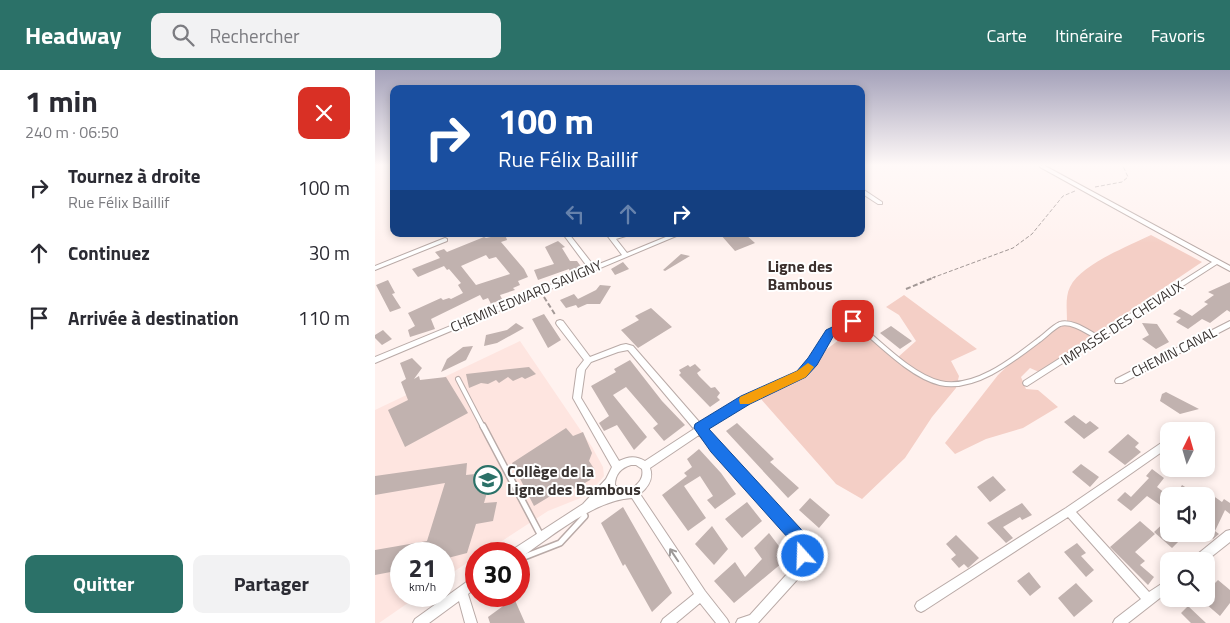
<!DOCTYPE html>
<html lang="fr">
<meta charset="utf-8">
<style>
:root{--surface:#fff;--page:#f2f2f3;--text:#2b2b33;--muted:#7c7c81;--accent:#2b7168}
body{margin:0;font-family:"Titillium Web",sans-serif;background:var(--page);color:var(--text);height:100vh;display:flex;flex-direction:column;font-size:19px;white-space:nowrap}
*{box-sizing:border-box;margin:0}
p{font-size:16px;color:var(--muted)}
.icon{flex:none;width:28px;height:28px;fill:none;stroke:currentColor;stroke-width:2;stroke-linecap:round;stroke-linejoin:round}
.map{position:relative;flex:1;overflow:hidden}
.side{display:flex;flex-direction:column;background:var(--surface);width:375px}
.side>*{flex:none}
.banner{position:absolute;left:15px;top:15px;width:475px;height:152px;border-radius:10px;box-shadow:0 2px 8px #0003;background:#1a4fa0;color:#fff;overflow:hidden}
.needle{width:32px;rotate:5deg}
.buttons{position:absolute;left:785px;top:352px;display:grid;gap:10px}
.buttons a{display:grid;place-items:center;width:55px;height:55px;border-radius:10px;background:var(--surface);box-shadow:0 2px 8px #0003;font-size:25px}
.speed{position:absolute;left:15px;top:472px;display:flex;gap:10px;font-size:25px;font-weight:700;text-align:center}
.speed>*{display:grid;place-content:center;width:65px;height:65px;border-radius:50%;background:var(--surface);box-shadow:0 2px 8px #0003;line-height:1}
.speed small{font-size:12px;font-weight:400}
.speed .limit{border:8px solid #d22;background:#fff;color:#111}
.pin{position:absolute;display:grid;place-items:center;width:42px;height:42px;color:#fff;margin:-21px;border-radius:10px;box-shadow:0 2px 8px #0006}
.me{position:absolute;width:55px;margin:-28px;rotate:340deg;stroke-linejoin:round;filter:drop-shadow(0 0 4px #0008)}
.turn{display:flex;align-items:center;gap:18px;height:105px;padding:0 25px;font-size:22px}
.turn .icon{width:65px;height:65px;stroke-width:2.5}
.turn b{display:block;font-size:35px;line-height:42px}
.lanes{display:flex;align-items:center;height:48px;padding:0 25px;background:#0003;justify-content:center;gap:25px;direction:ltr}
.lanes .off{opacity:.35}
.round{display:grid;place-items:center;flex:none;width:52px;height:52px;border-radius:10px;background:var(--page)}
.head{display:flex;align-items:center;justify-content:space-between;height:85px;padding:0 25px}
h1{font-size:30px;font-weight:700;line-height:38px}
.button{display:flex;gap:10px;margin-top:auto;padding:10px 25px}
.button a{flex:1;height:58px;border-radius:10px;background:var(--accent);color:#fff;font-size:20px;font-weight:700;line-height:58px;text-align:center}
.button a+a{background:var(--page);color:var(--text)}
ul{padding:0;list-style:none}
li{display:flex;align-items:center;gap:15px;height:65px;padding:0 25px}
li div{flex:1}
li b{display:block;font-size:19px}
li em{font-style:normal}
header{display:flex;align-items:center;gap:30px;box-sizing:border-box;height:70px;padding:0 25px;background:var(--accent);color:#fff}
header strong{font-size:24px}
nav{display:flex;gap:28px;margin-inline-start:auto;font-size:18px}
.search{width:350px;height:45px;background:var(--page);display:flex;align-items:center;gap:12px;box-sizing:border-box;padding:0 18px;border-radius:10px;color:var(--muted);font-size:19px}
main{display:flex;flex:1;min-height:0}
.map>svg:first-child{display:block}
.built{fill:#fee5e0}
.green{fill:#f4cfc6}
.building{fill:#c1b2af;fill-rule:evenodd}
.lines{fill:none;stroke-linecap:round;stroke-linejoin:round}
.service-far1-casing{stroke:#b9aaa7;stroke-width:6}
.service-casing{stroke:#b9aaa7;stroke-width:8}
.minor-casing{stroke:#b9aaa7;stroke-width:2}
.path-far1{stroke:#a29896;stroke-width:1;stroke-dasharray:4 2;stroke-linecap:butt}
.path{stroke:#a29896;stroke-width:2;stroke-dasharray:5 2.5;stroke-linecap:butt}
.service-far1{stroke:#fff;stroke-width:4}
.service{stroke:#fff;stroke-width:5}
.minor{fill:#fff;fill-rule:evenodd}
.oneway{stroke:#9c9998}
.route{fill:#1a73e8;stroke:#114b97}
.slow{fill:#f59e0b}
.labels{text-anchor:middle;stroke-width:4;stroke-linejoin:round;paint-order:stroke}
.street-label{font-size:14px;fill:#393331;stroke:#fff}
.quarter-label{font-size:16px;font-weight:bold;fill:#3b2f2c;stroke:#fff}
.near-poi-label{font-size:16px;font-weight:bold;fill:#393331;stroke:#fff;text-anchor:start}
</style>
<header>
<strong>Headway</strong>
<div class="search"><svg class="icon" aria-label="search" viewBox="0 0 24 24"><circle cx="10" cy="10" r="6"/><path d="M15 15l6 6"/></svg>Rechercher</div>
<nav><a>Carte</a><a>Itinéraire</a><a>Favoris</a></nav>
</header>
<main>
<section class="side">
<div class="head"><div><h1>1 min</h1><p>240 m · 06:50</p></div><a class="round" style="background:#d93025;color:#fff"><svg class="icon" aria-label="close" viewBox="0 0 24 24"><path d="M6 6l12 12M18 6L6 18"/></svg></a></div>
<ul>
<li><svg class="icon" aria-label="right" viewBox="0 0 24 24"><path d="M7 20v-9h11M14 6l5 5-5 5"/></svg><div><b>Tournez à droite</b><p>Rue Félix Baillif</p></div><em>100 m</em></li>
<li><svg class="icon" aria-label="ahead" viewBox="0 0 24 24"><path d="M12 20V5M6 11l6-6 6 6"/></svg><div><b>Continuez</b></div><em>30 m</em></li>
<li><svg class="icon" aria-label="arrive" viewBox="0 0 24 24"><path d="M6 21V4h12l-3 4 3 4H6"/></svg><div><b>Arrivée à destination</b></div><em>110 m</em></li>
</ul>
<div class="button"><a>Quitter</a><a>Partager</a></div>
</section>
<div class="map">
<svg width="855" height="553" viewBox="0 0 855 553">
<rect width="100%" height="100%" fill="#fff2ef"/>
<!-- built -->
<path class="built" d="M145,271l72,106 11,20 1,9 -16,19 -40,16 -66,43h-6v3l-32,21v-24h-43v42h17l-39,27h-4v-213z"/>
<!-- green -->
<path class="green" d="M776,165l51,27 -163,110 -9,-4 -9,9 5,12 12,1 20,17 -35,21 -37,11 -31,15 -10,-11 53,-68 18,-17 51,-37c0,-11 -2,-24 3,-34 11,-23 59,-41 81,-52z
M529,225l73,54 -26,12 8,15 -3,12 -24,29 -27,41 -43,41 -26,-15 -75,-85 95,-72 41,31 19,-17 -17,-26 -13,-8z"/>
<!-- building -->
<path class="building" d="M130,164l2,6 -6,2 23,27 4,8 -10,4 2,4 -7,3 2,2 -15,5 2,4 -11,5 -3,-6 -5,2 -3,-5 -49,24 4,10 -25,8 -2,-7 7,-4 -7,-13 33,-15 2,2 6,-2 2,1 12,-6 -5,-8 3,-2 -12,-14 -2,1 -3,-4 -26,11 -6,-8 28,-11 -5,-6 9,-3 3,3 37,-15 2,1zM111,185l3,4 7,-2 14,17 -34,11 -15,-19z
M345,164h13l3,3 9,-3 10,9 -20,8z
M183,171l7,6 -3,1 8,13h7l5,7 -12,4 -1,-3 -31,11 -4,-10 20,-6 -9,-17z
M306,184l9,2 -25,15 -2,-1z
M248,192l6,7 -14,6 -4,-6z
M13,210l7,13 -3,1 9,14 -11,4 -14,-27z
M855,212v30l-3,-2 -17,13 -8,-4 -14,10 -12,-7 5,-4 -8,-4 7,-5 12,7 16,-12 -4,-2 10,-7 -6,-3z
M225,215l11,1 -11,18h-13l-9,4 -2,-3 -10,3 -6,-8 14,-6 4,5 18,-9z
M276,238l21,19 -34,21 -17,-18 18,-10 -4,-4z
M169,244l17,26 -13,8 -16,-29z
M141,253l8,5 -27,15 -13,3 2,-11 21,-5z
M767,253l15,1 12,18 -13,7 -14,-10 7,-4z
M516,256l21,15 -12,8 -20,-16z
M8,260l9,9 -10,6 -7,-7v-3z
M98,276l-7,14 -25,12 6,-13 16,-12z
M37,288l10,10 -8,11 5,-3 1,4 26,-3 22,36 -63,34 -17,-37 20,-10 -7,-18 5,-3 -6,-16z
M255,290l32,41 23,24 -21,16 -11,-13 5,-4 -32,-37 -13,8 34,42 -13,13 -17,-25 -13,6 -5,-8 10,-7 -18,-30 25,-14 -2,-3z
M320,294l6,6 -4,3 2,3 12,12 4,-1 5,6 -3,4 3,3 -10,7 -31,-32 2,-2 -2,-3 9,-5 2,2z
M154,297l7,7 -11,5 -3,-2 -9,4 -5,-4 -9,6 -3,-3 -8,4 -7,-1 -12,5 -3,-14z
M791,322l33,17 -19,5 -20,-13 2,-7z
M699,345l12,9 4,-3 9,7 -15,11 -20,-17z
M362,353l37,36 -4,3 29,26 -11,10 -62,-67z
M191,358l7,8 10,-4 9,21 -3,8 6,9 -5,10 -14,8 -11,3 -3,-2 -28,17 -22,-43z
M753,364l11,9 -4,4 6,5 -16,13 -17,-13z
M324,379l22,24 15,21 -21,15 -8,-9 6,-4 -13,-20 -16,10 22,32 -18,13 -26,-36 25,-19 -3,-3 8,-6 -5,-8z
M92,393l-1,12 19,-2 -1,14 4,2 -4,14 13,-1 -4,19 -17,3 -9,29 -23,6v-5h-43v16l-26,5v-25l52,-9 18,-58 -70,12v-19z
M706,394l18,13 -9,10 -18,-15z
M777,399l12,9 -7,9 12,9v15l-22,-15 -16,15 -14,-11 8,-8 6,5 18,-19 -3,-2z
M618,406l13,14 -16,12 -13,-15z
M807,415l17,11h-16l-5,-4z
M837,425l10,7 2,-3 6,4v11l-5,-4 -10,21 4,3 -6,5 -7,-5v-38l4,3z
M435,428l20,17 -11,13 -20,-18z
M372,432l15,19 -20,17 -17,-19z
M647,433l10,12 -10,5 -2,-3 -17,10 10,11 -7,5 -19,-20z
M248,437l49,86 -20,19 -27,-48 -2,2 -22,-43z
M794,448v16h17l-14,14 -18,-16z
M765,451l15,13 -20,18 10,9 -5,4 14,12 -6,8 -38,-38z
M337,456l16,23 -14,16 -19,-21z
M394,463l19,25 -54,45 -20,-22 21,-19 10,15 17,-18 -8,-11z
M581,465l23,23 -11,10 -4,-4 -5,4 -8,-9 5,-4 -10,-11z
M702,473l9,10 -5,3 13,14 -8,7 -22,-25z
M654,502l12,15 -11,9 -13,-15z
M831,508l8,6 4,-4 12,10v13l-10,13 -14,-12z
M701,513l17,18 -19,16 -16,-19z
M139,528l11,25h-35l-2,-6z
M813,536l18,17h-15l-10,-10z"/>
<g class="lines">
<defs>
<path id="service-far1" d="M83,309l25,48
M370,330l56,-26 12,-12 17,-30 23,-11c24,19 57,55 87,62 34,8 73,-23 99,-43 6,-4 14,-13 21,-16 12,-4 29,9 39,14"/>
<path id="service" d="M108,356l58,110
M144,489l41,-16 25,-27 -3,-6"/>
<path id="minor" d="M665,96h5l185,100v5l-13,-7 -190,122 -3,-1 -1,-2 1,-2 188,-119 -172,-95z
M486,118l21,14v2h-4l-17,-11z
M188,164h6l25,32 28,-11 -16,-21h6l2,2 7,-2h9l-1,1 -13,4 11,14 46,-19h8l-306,129v-6l214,-88z
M70,168l2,1v2l-72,29v-4z
M185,250l3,1 27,36 31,-12 5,-1 7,2 68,78 41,-26 3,-1 3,1 1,2 -1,2 -42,28 103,111 1,4 -5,26 -47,52h-22l2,-4 12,-4 46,-51 4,-17 -101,-112 -49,33c4,11 -2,19 -10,26l65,97 22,28 2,4h-13l-16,-20 -24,20h-15l2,-4 31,-25 -62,-96c-38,2 -81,39 -112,60h-1v-4h-8l1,-4 71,-46 23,-25 6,-12 -39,-69 4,-29 7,-9 -27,-35 -1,-2 1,-2zM253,280l66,79 -49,32c-10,-6 -17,-4 -26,0l-38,-63 4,-28 6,-8 27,-10zM256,395h5l6,4c2,9 -3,14 -10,20h-12l-5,-4c0,-11 6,-17 16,-20zM232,421l3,2 -8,3z
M855,251v6l-108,56h-6l-1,-2 1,-2z
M792,369l2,1v7l-93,65 73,80 20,-13v12l-41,32h-15l2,-4 26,-20 -73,-82 -143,93 -4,2 -4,-2 -2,-4 2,-4 149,-94z
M855,460v12l-24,19h-13l1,-4 32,-26z
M101,507v11l-8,6 9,29h-12l-6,-22 -30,22h-16l2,-4 57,-41z"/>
</defs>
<!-- service-far1 casing -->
<use href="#service-far1" class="service-far1-casing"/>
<!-- service casing -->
<use href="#service" class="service-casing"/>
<!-- minor casing -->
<use href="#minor" class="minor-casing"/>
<!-- path-far1 -->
<path class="path-far1" d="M720,117l27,-5 6,-5 -5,-11
M557,208l81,-30 19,-14 31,-38 12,-5"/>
<!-- path -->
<path class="path" d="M531,219l29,-12
M169,227l12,19"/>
<!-- service-far1 -->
<use href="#service-far1" class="service-far1"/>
<!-- service -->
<use href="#service" class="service"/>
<!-- minor -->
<use href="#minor" class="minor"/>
</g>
<!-- one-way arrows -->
<defs><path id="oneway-shaft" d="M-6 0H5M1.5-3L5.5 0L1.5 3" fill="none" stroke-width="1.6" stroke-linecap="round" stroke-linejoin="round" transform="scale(1.25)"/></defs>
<use class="oneway" href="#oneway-shaft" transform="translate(299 485) rotate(-124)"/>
<!-- sky -->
<linearGradient id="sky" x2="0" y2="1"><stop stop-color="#a5a2ba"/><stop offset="0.55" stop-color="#fff9f8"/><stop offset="1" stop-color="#fff9f8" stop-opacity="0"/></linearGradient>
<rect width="855" height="173" fill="url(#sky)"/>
<!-- route -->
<path class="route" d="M478,247l4,1v6l-23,11 -17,30 -11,12 -56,27 -41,25 102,111c3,7 1,14 -2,22l-6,2 -6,-2 -2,-6 2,-8 -86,-96 -17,-24 1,-4 46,-28 56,-25 11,-13 18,-28z"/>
<!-- slow -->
<path class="slow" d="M433,293l6,4 -8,10 -57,27h-9l-1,-4 1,-3 57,-26z"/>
<!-- icons -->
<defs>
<symbol id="school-ring" viewBox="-11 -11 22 22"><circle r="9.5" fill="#fff" stroke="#2b7168" stroke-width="1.5"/><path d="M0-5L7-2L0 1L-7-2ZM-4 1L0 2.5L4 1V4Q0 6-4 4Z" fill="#2b7168"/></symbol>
</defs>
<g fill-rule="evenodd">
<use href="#school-ring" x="97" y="394" width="32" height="32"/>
</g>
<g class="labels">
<!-- street labels -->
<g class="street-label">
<text transform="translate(151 226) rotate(-23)" y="5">CHEMIN EDWARD SAVIGNY</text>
<text transform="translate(747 253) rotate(-33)" y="5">IMPASSE DES CHEVAUX</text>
<text transform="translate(799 282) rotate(-27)" y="5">CHEMIN CANAL</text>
</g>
<!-- quarter labels -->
<g class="quarter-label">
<text x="425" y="202">Ligne des<tspan x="425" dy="18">Bambous</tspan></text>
</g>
<!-- near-poi labels -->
<g class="near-poi-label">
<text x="132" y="407">Collège de la<tspan x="132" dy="18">Ligne des Bambous</tspan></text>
</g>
</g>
</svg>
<div class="buttons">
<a><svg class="needle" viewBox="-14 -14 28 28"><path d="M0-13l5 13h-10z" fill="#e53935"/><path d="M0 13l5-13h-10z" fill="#7c7c81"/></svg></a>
<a><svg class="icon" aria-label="sound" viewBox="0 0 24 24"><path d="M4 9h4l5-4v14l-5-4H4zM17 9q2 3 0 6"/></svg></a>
<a><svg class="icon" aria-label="search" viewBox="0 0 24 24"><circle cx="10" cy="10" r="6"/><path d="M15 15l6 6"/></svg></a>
</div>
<div class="speed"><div>21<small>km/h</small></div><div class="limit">30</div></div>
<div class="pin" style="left:478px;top:251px;background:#d93025"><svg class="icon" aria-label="arrive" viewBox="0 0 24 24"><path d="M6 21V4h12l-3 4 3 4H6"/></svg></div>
<svg class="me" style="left:428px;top:486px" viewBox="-20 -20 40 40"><circle r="17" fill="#1a73e8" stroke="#fff" stroke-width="3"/><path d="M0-11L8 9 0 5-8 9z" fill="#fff"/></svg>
<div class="banner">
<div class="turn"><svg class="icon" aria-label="right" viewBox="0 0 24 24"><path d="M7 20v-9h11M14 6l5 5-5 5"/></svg><div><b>100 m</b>Rue Félix Baillif</div></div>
<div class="lanes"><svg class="icon off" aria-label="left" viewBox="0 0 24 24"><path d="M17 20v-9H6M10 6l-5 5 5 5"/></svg><svg class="icon off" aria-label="ahead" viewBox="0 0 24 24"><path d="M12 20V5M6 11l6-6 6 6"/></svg><svg class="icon" aria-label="right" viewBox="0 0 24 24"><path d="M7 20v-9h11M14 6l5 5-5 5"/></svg></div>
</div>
</div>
</main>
